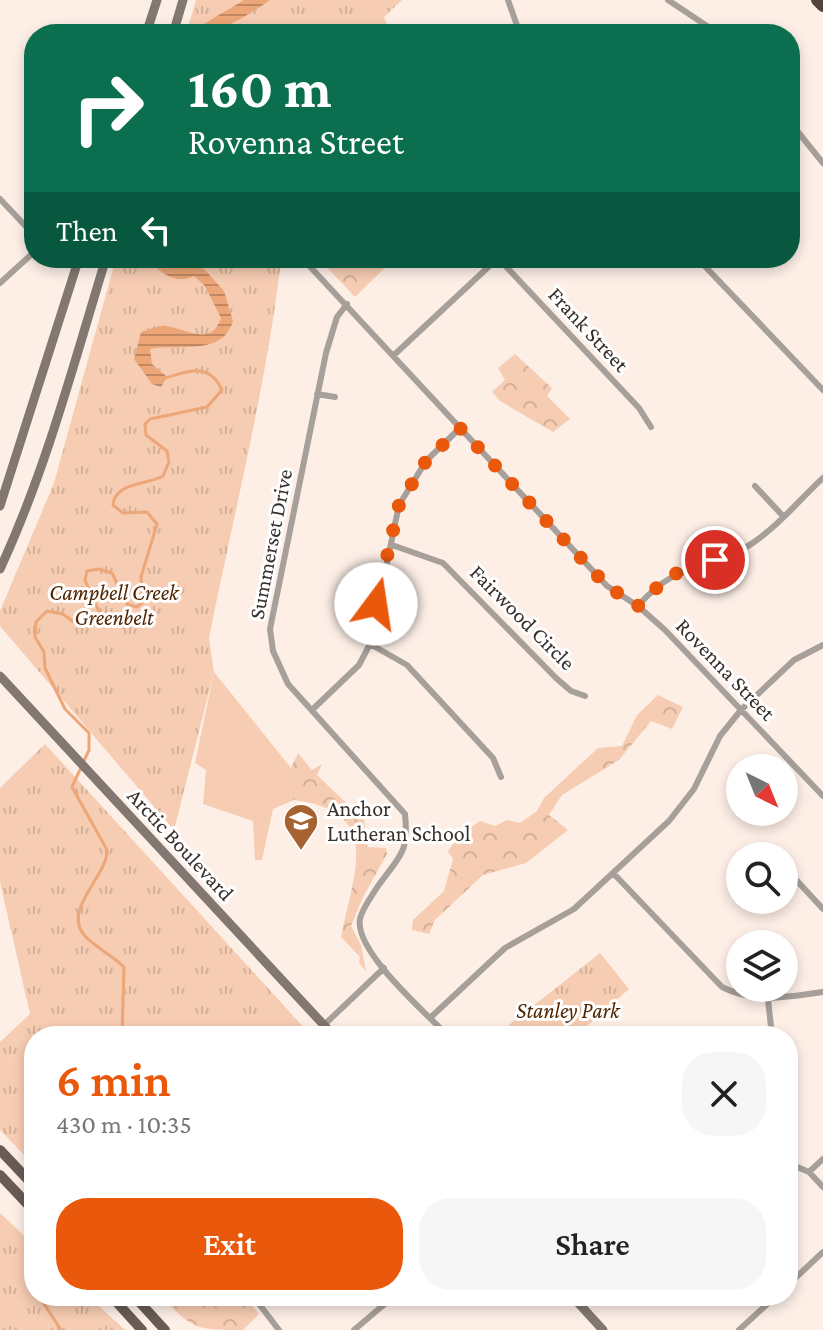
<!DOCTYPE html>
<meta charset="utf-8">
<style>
:root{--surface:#fff;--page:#f6f6f6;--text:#222;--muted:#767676;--accent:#ea580c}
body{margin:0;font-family:"Crimson Pro",serif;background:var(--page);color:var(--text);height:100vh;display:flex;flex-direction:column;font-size:30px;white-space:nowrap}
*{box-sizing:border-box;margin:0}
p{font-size:26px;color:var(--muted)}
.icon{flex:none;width:44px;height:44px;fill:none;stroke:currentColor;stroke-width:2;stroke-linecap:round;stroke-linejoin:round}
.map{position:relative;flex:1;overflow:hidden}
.sheet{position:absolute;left:24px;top:1026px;width:774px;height:280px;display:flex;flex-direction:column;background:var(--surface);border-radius:32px;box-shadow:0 4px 12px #0003}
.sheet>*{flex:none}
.hud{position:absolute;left:24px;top:24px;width:776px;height:244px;border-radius:32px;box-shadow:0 4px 12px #0003;background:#0b6e4f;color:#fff;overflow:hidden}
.needle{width:52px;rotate:137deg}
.tools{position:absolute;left:726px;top:754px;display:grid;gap:16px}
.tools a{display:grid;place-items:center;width:72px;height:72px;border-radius:50%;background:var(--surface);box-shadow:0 4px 12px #0003;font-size:40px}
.pin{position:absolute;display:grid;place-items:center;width:68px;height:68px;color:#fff;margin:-34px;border:4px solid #fff;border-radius:50%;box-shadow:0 2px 8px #0007}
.me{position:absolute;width:88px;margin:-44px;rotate:14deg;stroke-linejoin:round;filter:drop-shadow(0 0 6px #0008)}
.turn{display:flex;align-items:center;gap:28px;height:168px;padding:0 32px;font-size:36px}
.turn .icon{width:104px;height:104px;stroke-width:2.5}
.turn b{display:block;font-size:56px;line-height:68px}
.then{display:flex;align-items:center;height:76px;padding:0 32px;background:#0003;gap:16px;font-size:30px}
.round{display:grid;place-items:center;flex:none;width:84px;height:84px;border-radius:32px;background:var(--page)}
.head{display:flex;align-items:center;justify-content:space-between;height:136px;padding:0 32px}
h1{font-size:48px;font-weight:600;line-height:60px;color:var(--accent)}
.primary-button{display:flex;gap:16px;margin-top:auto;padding:16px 32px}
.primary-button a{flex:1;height:92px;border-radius:32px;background:var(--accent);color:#fff;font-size:32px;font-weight:600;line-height:92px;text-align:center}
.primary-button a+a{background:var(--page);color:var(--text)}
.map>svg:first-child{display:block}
.green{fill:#f6ccb2}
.forest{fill:url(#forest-crowns)}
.park{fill:url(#park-tufts)}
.water{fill:url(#water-rules)}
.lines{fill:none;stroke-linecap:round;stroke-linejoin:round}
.stream{stroke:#eda677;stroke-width:3}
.street{stroke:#a69f9a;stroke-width:6}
.secondary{stroke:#827771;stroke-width:9}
.primary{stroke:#685c54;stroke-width:10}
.highway{stroke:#52443b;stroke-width:12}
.route{stroke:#ea580c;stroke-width:14;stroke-dasharray:0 25.2}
.labels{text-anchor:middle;stroke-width:6;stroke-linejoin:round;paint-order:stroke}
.street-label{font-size:22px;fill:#37312d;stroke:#fff}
.park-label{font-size:22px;font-style:italic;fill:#512500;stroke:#fff}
.poi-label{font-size:22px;fill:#37312d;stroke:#fff;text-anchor:start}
</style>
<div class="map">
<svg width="823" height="1330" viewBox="0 0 823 1330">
<defs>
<pattern id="forest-crowns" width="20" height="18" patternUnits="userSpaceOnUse" patternTransform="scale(2)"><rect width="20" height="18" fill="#f6ccb2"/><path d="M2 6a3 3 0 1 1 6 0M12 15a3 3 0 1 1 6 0" fill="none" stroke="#d4b099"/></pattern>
<pattern id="park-tufts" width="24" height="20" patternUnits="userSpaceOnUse" patternTransform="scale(2)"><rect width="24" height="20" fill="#f6ccb2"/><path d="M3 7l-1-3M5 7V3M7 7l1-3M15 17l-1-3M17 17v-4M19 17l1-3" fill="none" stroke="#d4b099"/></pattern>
<pattern id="water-rules" width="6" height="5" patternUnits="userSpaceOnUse" patternTransform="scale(2)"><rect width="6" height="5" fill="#eda677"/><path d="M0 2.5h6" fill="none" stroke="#c18862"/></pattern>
</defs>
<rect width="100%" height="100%" fill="#fdefe6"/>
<!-- green -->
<path class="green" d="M214,672l77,96 8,5 -10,20 5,7 -21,9 -11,51h-7l-2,-39 -50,-17 3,-34 -11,-7z"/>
<!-- forest -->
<path class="forest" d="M318,258h70l3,4 -36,35z
M515,354l37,34 -5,8 23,23 -17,13 -53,-31 -8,-9 13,-12 -7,-12z
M658,695l25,12 -11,22 -21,-8 -32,39 -57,35 -13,20 19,15 -42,33 -43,12 -48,45 -6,14 -17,-4 1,-10 31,-29 9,-32 -5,-8 13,-17 19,-13 15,5 12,-6 13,3 17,-12 7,-13 54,-50 24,-2 15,-31z
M298,753l14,17 10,-6 -5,11 47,45 4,27 18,1 1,6 -24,43 -12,29 10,19 5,26 -7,-8 1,-6 -19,-20c12,-65 44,-125 -47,-137l-6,-7 11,-20 -8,-5z
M161,1296h30l4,8 15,2 35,-9 14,17 -16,16c-46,0 -50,0 -82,-34z"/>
<!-- park -->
<path class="park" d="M196,0h206l-18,17 7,17h-205z
M116,258h169l-4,3c-15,127 -47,251 -72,377l5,34 -40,158 -174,-204v-15l54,-128z
M45,744l263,288 -4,4h-270v129l-34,-35v-88l30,-28 -30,-132v-94z
M600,953l29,36 -53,47h-81z
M0,1213l34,32v51h54l37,34h-125z"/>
<!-- water -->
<path class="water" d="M244,0h26c-27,18 -49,34 -83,34z
M146,258h17l41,11 20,22 9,30c-11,36 -54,22 -83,28l2,15 15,13 -6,10 -9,-3 -18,-25 7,-27c8,-2 17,-7 25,-6 19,2 45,22 55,-8l-16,-32 -11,-10c-20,10 -34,-5 -48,-18z"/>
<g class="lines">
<!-- stream -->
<path class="stream" d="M122,1036l2,-69c-11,-11 -29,-20 -39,-31 -24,-26 23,-60 22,-86l-35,-63 17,-37v-17l-24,-24 -20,-41 -1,-16 -9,-15 1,-15 11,-11 16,3 17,13 17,-3 3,-10 -15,-34 2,-9 12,-2 13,4 15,31 10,3 6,-5 -2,-25 16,-53 -10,-12 -24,1 -10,-8c2,-23 34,-20 50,-29l6,-14 -2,-11 -21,-16 -1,-11 5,-5 57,-12 15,-17c-13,-29 -36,-19 -59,-11
M34,1257l-5,20 5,9
M39,1296l22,34"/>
<!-- street -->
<path class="street" d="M508,0l12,34
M668,0l51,34
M568,34l25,-4
M790,122l33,41
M0,199l34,36
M302,258l305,328 31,20 27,24 158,166
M498,258l141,150 12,19
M697,258l126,132
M0,283l34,-31
M347,304l-10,13 -11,36 -56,276 3,22 15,33 117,130c4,40 -5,41 -27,72 -5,8 -16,23 -18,33 -6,32 66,94 88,117
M394,355l104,-97
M317,394l18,3
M755,486l27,29
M392,545l51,18 113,115 15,13 14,5
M638,606c37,-43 57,-32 101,-55 32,-16 58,-49 84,-73
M370,644l37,21 86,93 8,19
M312,710l47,-45 11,-21 29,-139 27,-44 34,-33
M787,870l36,39
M614,874l108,113c33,17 66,10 101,5
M768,999l4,37
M430,1018l75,-70 69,-39 95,-88 25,-32 26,-53 21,-26 53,-50 29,-15
M324,1025l60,-57
M788,1163l21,9 14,15
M809,1172l14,-13
M788,1285l35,-33
M253,1296l26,34
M354,1330l33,-28 65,-6
M739,1330l37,-34"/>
<!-- secondary -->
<path class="secondary" d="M146,34l11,-34
M173,34l10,-34
M0,506l79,-248
M0,569c46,-99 74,-206 106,-311
M0,676l334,360
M572,1296l31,34"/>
<!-- primary -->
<path class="primary" d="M0,1150l34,36
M0,1175l34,36
M111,1296l31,34
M134,1296l31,34"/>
<!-- highway -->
<path class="highway" d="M817,0l6,6"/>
</g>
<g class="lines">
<!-- route -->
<path class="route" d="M376,604l23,-99 27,-44 34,-33 147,158 31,20 31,-30 46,-16"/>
</g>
<!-- icons -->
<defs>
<symbol id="school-pin" viewBox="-11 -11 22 30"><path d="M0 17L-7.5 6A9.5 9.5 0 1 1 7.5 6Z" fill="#a66231" stroke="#fff"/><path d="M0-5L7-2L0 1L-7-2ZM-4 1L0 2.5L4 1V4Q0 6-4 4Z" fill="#fff"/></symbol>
</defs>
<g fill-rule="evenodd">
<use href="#school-pin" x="281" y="801" width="40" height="54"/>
</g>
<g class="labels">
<!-- street labels -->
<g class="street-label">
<text transform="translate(589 329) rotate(47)" y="8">Frank Street</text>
<text transform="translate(270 544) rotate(-79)" y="8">Summerset Drive</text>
<text transform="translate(523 617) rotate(45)" y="8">Fairwood Circle</text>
<text transform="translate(726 669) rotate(46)" y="8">Rovenna Street</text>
<text transform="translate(181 844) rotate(47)" y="8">Arctic Boulevard</text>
</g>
<!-- park labels -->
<g class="park-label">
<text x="114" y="600">Campbell Creek<tspan x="114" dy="25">Greenbelt</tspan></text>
<text x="568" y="1018">Stanley Park</text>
</g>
<!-- poi labels -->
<g class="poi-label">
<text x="327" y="816">Anchor<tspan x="327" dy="25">Lutheran School</tspan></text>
</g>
</g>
</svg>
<div class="tools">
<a><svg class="needle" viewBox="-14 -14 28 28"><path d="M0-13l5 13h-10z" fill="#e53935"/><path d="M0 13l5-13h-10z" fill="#767676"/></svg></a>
<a><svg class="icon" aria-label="search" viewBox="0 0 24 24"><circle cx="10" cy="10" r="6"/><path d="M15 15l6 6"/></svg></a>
<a><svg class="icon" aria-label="layers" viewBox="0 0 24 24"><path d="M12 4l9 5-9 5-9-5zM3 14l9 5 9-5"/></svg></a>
</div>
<div class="pin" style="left:715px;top:560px;background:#d93025"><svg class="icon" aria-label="arrive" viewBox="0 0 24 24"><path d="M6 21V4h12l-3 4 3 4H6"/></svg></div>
<svg class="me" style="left:376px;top:604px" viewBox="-20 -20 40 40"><circle r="19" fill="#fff"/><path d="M0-13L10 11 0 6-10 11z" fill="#ea580c"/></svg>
<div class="hud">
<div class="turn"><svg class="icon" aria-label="right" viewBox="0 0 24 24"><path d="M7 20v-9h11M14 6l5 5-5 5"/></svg><div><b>160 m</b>Rovenna Street</div></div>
<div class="then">Then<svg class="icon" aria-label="left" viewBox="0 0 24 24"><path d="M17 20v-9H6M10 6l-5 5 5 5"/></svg></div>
</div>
<section class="sheet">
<div class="head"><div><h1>6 min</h1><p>430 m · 10:35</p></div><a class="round"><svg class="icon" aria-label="close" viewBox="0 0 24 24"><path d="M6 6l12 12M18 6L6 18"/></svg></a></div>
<div class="primary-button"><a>Exit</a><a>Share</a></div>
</section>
</div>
